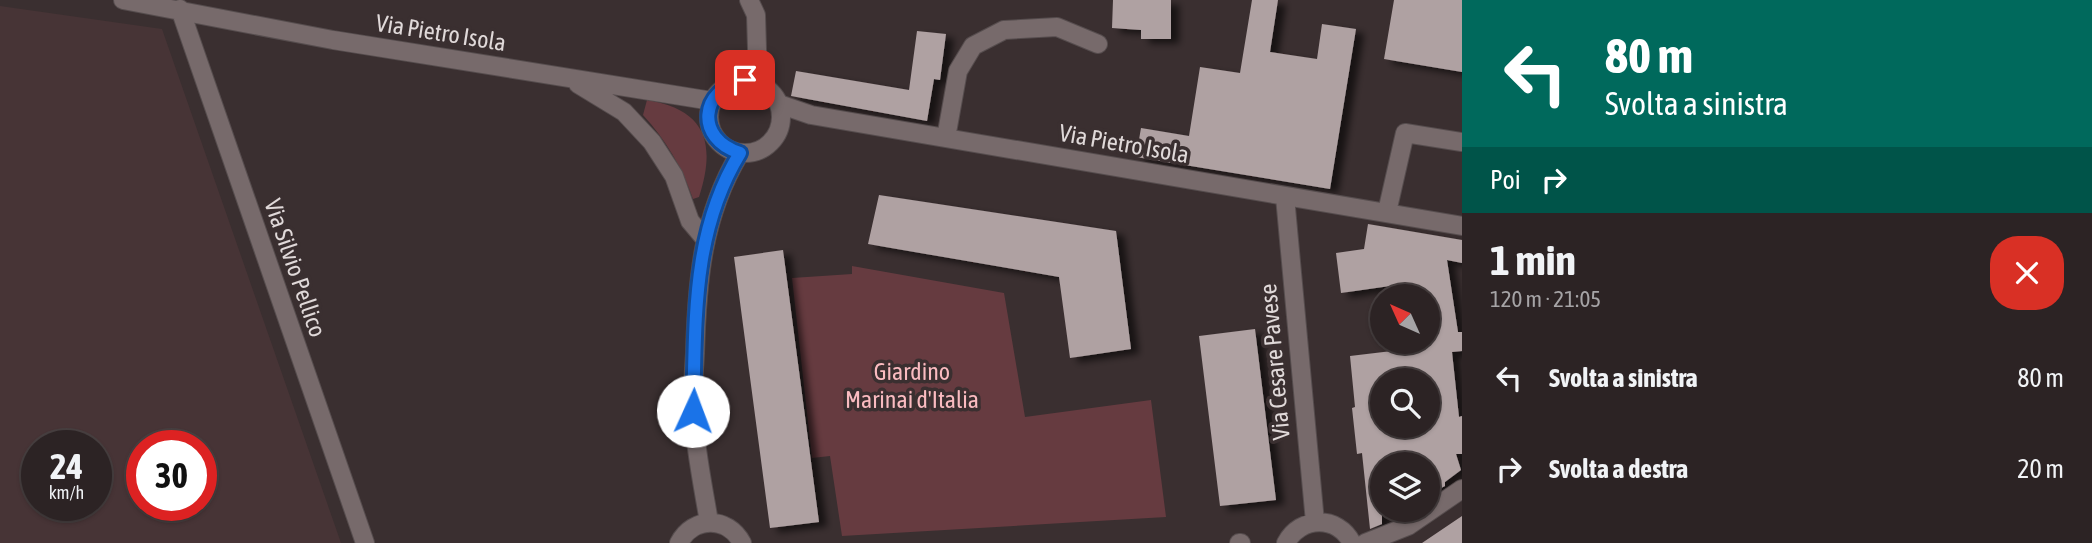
<!DOCTYPE html>
<html lang="it">
<meta charset="utf-8">
<style>
:root{--surface:#2c2324;--page:#382f31;--text:#f1f3f6;--muted:#a6a4a6;--line:#484041}
body{margin:0;font-family:"Asap Condensed",sans-serif;background:var(--page);color:var(--text);height:100vh;display:flex;flex-direction:column;font-size:26px;white-space:nowrap}
*{box-sizing:border-box;margin:0}
p{font-size:23px;color:var(--muted)}
.icon{flex:none;width:38px;height:38px;fill:none;stroke:currentColor;stroke-width:2;stroke-linecap:round;stroke-linejoin:round}
.map{position:relative;flex:1;overflow:hidden}
.panel{display:flex;flex-direction:column;background:var(--surface);width:630px}
.panel>*{flex:none}
.top-card{background:#00695c;color:#fff;overflow:hidden}
.needle{width:46px;rotate:315deg}
.fabs{position:absolute;left:1370px;top:284px;display:grid;gap:14px}
.fabs a{display:grid;place-items:center;width:70px;height:70px;border-radius:50%;background:var(--surface);box-shadow:0 2px 5px #0004,0 0 0 2px var(--line);font-size:35px}
.speed{position:absolute;left:21px;top:430px;display:flex;gap:14px;font-size:35px;font-weight:700;text-align:center}
.speed>*{display:grid;place-content:center;width:91px;height:91px;border-radius:50%;background:var(--surface);box-shadow:0 2px 5px #0004,0 0 0 2px var(--line);line-height:1}
.speed small{font-size:18px;font-weight:400}
.speed .limit{border:10px solid #d22;background:#fff;color:#111}
.pin{position:absolute;display:grid;place-items:center;width:60px;height:60px;color:#fff;margin:-30px;border-radius:14px;box-shadow:0 4px 10px #0006}
.me{position:absolute;width:77px;margin:-38px;rotate:2deg;stroke-linejoin:round;filter:drop-shadow(0 0 5px #0008)}
.turn{display:flex;align-items:center;gap:24px;height:147px;padding:0 28px;font-size:32px}
.turn .icon{width:91px;height:91px;stroke-width:2.5}
.turn b{display:block;font-size:49px;line-height:60px}
.then{display:flex;align-items:center;height:66px;padding:0 28px;background:#0003;gap:14px;font-size:26px}
.round{display:grid;place-items:center;flex:none;width:74px;height:74px;border-radius:28px;background:var(--page)}
.head{display:flex;align-items:center;justify-content:space-between;height:119px;padding:0 28px}
h1{font-size:42px;font-weight:700;line-height:52px}
ul{padding:0;list-style:none}
li{display:flex;align-items:center;gap:21px;height:91px;padding:0 28px}
li div{flex:1}
li b{display:block;font-size:26px}
li em{font-style:normal}
main{display:flex;flex:1;min-height:0}
.map>svg:first-child{display:block}
.built{fill:#473436;fill-rule:evenodd}
.green{fill:#663b40}
.building{fill:#afa1a2;fill-rule:evenodd;filter:url(#shadow)}
.lines{fill:none;stroke-linecap:round;stroke-linejoin:round}
.minor-casing{stroke:#564d4e;stroke-width:20}
.minor{stroke:#776a6b;stroke-width:18}
.route-casing{stroke:#114b97;stroke-width:18}
.route{stroke:#1a73e8;stroke-width:12}
.labels{text-anchor:middle;stroke-width:7;stroke-linejoin:round;paint-order:stroke}
.street-label{font-size:24px;fill:#e0d9d9;stroke:#3a2f30}
.park-label{font-size:24px;fill:#fabbc0;stroke:#3a2f30}
</style>
<main>
<div class="map">
<svg width="1462" height="543" viewBox="0 0 1462 543">
<defs>
<filter id="shadow"><feDropShadow dx="8" dy="4.5" stdDeviation="3.5" flood-color="#0009"/></filter>
</defs>
<rect width="100%" height="100%" fill="#3a2f30"/>
<!-- built -->
<path class="built" d="M0,6l162,23 179,514h-341zM37,446h59v60h-59zM142,446h59v60h-59z"/>
<!-- green -->
<path class="green" d="M647,100c60,10 69,44 52,97l-6,2c-11,-32 -27,-59 -50,-84z
M852,266l152,27 21,124 126,-17 15,117 -324,19 -12,-80 -18,2 -20,-180 60,-4z"/>
<!-- building -->
<path class="building" d="M1113,0h58v39h-30v-9l-29,-2z
M1252,0h26l-8,52 47,7 5,-35 34,5 -26,160 -194,-32 5,-29 48,8 11,-69 40,6z
M1394,0h68v72l-78,-13z
M917,31l29,3 -6,46 -6,-1 -7,42 -136,-25 5,-25 113,19z
M879,195l237,36 15,118 -61,9 -11,-81 -191,-33z
M1368,224l94,16v23l-15,-3 11,72h4v19l-10,1 7,65 3,-1v38h-6l5,16 -16,12v4l-17,9v-31h-46v60l-12,5 -8,-76 -5,1 -5,-46 3,-1 -5,-51 42,-5 -1,-10h37v-45h-30l-1,-11 -56,8 -5,-40 28,-4zM1382,380h46v45h-46z
M783,250l36,272 -49,6 -36,-271z
M1255,329l21,171 -56,6 -21,-170z
M1462,516v27h-40z"/>
<g class="lines">
<defs>
<path id="minor" d="M123,0l210,40 379,61
M749,0l7,15 2,68
M180,9l185,534
M709 117a36 36 0 1 1 72 0a36 36 0 1 1-72 0Z
M578,84l46,28 28,30 22,34 16,45 16,19
M779,104l32,11 651,111
M946,138l12,-67 15,-25 31,-16 53,-3 41,17
M1285,197l30,325
M1387,212l18,-79 57,9
M709,522c-6,-36 -14,-74 -16,-111 -1,-19 1,-39 2,-58 2,-72 7,-137 45,-200
M679,543c14,-27 49,-27 63,0
M1239,543h2
M1286,543c14,-27 52,-28 66,0
M1365,543l43,-17 54,-37"/>
</defs>
<!-- minor casing -->
<use href="#minor" class="minor-casing"/>
<!-- minor -->
<use href="#minor" class="minor"/>
</g>
<g class="lines">
<defs>
<path id="route" d="M693,411c3,-90 -2,-178 47,-258 -45,-14 -41,-64 5,-73"/>
</defs>
<!-- route casing -->
<use href="#route" class="route-casing"/>
<!-- route -->
<use href="#route" class="route"/>
</g>
<g class="labels">
<!-- street labels -->
<g class="street-label">
<text transform="translate(441 33) rotate(9)" y="8">Via Pietro Isola</text>
<text transform="translate(1124 144) rotate(10)" y="8">Via Pietro Isola</text>
<text transform="translate(295 268) rotate(71)" y="8">Via Silvio Pellico</text>
<text transform="translate(1275 362) rotate(-95)" y="8">Via Cesare Pavese</text>
</g>
<!-- park labels -->
<g class="park-label">
<text x="912" y="380">Giardino<tspan x="912" dy="28">Marinai d'Italia</tspan></text>
</g>
</g>
</svg>
<div class="fabs">
<a><svg class="needle" viewBox="-14 -14 28 28"><path d="M0-13l5 13h-10z" fill="#e53935"/><path d="M0 13l5-13h-10z" fill="#a6a4a6"/></svg></a>
<a><svg class="icon" aria-label="search" viewBox="0 0 24 24"><circle cx="10" cy="10" r="6"/><path d="M15 15l6 6"/></svg></a>
<a><svg class="icon" aria-label="layers" viewBox="0 0 24 24"><path d="M12 4l9 5-9 5-9-5zM3 14l9 5 9-5"/></svg></a>
</div>
<div class="speed"><div>24<small>km/h</small></div><div class="limit">30</div></div>
<div class="pin" style="left:745px;top:80px;background:#d93025"><svg class="icon" aria-label="arrive" viewBox="0 0 24 24"><path d="M6 21V4h12l-3 4 3 4H6"/></svg></div>
<svg class="me" style="left:693px;top:411px" viewBox="-20 -20 40 40"><circle r="19" fill="#fff"/><path d="M0-13L10 11 0 6-10 11z" fill="#1a73e8"/></svg>
</div>
<section class="panel">
<div class="top-card">
<div class="turn"><svg class="icon" aria-label="left" viewBox="0 0 24 24"><path d="M17 20v-9H6M10 6l-5 5 5 5"/></svg><div><b>80 m</b>Svolta a sinistra</div></div>
<div class="then">Poi<svg class="icon" aria-label="right" viewBox="0 0 24 24"><path d="M7 20v-9h11M14 6l5 5-5 5"/></svg></div>
</div>
<div class="head"><div><h1>1 min</h1><p>120 m · 21:05</p></div><a class="round" style="background:#d93025;color:#fff"><svg class="icon" aria-label="close" viewBox="0 0 24 24"><path d="M6 6l12 12M18 6L6 18"/></svg></a></div>
<ul>
<li><svg class="icon" aria-label="left" viewBox="0 0 24 24"><path d="M17 20v-9H6M10 6l-5 5 5 5"/></svg><div><b>Svolta a sinistra</b></div><em>80 m</em></li>
<li><svg class="icon" aria-label="right" viewBox="0 0 24 24"><path d="M7 20v-9h11M14 6l5 5-5 5"/></svg><div><b>Svolta a destra</b></div><em>20 m</em></li>
</ul>
</section>
</main>
